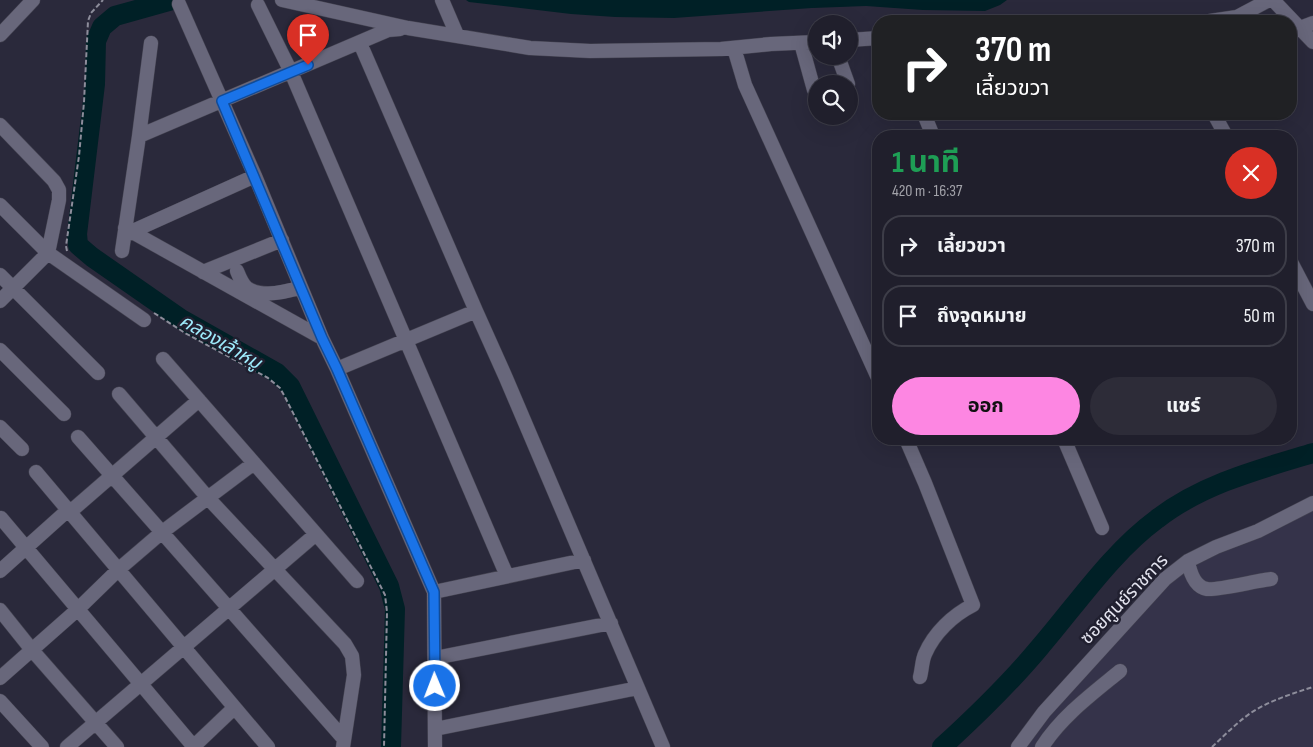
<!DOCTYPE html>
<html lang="th">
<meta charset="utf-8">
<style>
:root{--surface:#201f2c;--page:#2d2c38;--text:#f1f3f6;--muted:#a2a2a9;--line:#3d3d48;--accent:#fd86e2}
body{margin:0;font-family:"Sofia Sans Condensed","Noto Sans Thai",sans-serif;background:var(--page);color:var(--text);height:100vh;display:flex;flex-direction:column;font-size:19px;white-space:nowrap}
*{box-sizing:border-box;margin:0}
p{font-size:16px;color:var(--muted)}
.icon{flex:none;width:28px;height:28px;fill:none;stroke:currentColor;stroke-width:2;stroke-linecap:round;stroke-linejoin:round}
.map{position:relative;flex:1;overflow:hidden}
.drawer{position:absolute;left:872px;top:130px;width:425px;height:315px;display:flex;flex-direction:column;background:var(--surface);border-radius:20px;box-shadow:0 5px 20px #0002,0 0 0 1px var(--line)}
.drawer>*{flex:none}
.top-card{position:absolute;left:872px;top:15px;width:425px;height:105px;border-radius:20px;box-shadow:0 5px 20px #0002,0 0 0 1px var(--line);background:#202124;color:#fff;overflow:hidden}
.tools{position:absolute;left:808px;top:15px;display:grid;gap:10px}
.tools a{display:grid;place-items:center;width:50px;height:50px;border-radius:50%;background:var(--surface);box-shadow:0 5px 20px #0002,0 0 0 1px var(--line);font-size:25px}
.pin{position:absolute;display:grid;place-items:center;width:42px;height:42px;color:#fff;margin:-51px -21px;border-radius:50% 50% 50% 0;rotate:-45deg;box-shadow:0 0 5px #0007}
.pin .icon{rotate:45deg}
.me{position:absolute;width:55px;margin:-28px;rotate:359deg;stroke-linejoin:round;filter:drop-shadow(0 0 4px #0008)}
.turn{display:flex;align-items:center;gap:18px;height:105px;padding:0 20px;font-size:22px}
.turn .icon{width:65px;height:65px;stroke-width:2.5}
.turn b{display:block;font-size:35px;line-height:42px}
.round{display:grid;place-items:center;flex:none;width:52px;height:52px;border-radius:26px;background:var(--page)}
.headline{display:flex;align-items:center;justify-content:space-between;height:85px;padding:0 20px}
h1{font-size:30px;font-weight:700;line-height:38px;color:#1e9e55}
.primary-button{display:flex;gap:10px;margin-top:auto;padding:10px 20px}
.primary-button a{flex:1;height:58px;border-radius:30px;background:var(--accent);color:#111;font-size:20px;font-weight:700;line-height:58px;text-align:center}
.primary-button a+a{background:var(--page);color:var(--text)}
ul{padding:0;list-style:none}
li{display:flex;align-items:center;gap:15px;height:62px;margin:0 10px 8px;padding:0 10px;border:2px solid var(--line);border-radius:20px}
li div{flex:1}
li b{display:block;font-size:19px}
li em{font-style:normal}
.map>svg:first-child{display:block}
.built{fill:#35334a}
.water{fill:#002026}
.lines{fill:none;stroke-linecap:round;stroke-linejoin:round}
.river{stroke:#002026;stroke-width:20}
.minor-casing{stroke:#454452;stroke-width:15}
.path{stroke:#8d8d9b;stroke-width:2;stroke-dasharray:5 2.5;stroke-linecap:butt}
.minor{stroke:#68677b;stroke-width:14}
.route-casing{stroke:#114b97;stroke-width:12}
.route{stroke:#1a73e8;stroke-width:9}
.labels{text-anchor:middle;stroke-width:5;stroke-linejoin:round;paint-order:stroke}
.street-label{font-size:18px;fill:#e4e4ef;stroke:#212030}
.water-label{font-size:19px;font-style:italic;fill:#9eebfc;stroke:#212030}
</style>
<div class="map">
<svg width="1313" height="747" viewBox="0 0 1313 747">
<rect width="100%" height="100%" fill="#2a293b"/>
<!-- built -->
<path class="built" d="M1313,504v243h-297l159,-174 34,-16 38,-14z"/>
<!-- water -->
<path class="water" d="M466,0h541l-7,5 -15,6 -62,-1 -57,-4 -54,2 -138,10 -59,-1 -44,-3 -102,-12z"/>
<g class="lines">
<!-- river -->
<path class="river" d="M172,0l-57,16 -13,11 -6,14 -1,43 -18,150 1,11 14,12 89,62 96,54 13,13 99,200 6,23 -4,138
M942,747c34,-31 68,-64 98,-100 37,-43 71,-94 117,-128 45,-35 103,-50 156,-66"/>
<defs>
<path id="minor" d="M282,0l126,28 122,20 60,3 131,-2 50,-5 45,-2
M442,0l15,35
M1273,0l40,42
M179,4l76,172 67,162 15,31 97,223 1,155
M258,5l33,67 216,504
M1210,21l27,-4 32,-17
M1292,31l21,-8
M0,35l33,-35
M849,40l30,-2
M360,43l116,268 30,67 157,369
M801,43l13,47
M734,48l11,37 134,295
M838,56l10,28
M924,114l9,22
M1214,114l12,22
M0,125l54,56 5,9v10l-11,53 -48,48
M139,136l12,-93
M0,205l48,48 96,67
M125,228l197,110
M133,231l122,-55
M122,251l17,-115 249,-106 12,-1
M1291,262l22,42
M237,271c2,5 5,13 10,17 15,10 39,4 54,-1
M203,272l79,-32
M0,275l98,98
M0,350l64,64
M163,359l194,222
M337,369l139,-58
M119,394l89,104 137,146 7,12 2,19 -11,72
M0,427l22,22
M78,437l266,302
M906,439l19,44 48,122c-20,10 -39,28 -48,49 -3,6 -3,16 -5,23
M1064,439l38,89
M36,472l232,275
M70,512l129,-112
M1,518l193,229
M1188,561c2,11 7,26 19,28 7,2 53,-9 64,-10
M0,571l68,-61
M434,592l150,-32
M0,610l32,40 85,97
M435,658l176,-35
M0,678l77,-68 42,-41 42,-36 93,-70
M0,701l42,46
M435,729l203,-41
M67,747l249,-213
M193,747l41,-39
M1018,747l26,-35 121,-133 23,-18 28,-14 42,-16 55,-28
M1042,747c20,-31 50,-53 78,-76"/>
</defs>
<!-- minor casing -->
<use href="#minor" class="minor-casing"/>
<!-- path -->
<path class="path" d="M67,251l-1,-5 13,-90 5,-54 4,-81 3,-8 12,-13
M154,313l31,20 83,45 12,10 5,9 100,198 2,17 -3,135
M1212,747c14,-13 28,-28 45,-38 18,-10 37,-16 56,-22"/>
<!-- minor -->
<use href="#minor" class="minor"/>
</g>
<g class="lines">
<defs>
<path id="route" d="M308,65l-86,36 100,237 15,31 97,223 1,94"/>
</defs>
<!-- route casing -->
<use href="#route" class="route-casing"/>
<!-- route -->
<use href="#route" class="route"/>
</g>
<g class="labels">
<!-- street labels -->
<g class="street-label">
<text transform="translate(1124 599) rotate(-46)" y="6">ซอยศูนย์ราชการ</text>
</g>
<!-- water labels -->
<g class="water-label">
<text transform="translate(221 341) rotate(30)" y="7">คลองเล้าหมู</text>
</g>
</g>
</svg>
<div class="tools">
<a><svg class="icon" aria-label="sound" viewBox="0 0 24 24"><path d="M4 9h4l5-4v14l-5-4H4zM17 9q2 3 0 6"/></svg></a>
<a><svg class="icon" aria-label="search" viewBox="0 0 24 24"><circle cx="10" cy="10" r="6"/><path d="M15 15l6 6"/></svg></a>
</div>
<div class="pin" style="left:308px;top:65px;background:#d93025"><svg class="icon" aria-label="arrive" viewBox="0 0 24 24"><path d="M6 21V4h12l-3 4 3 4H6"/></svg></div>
<svg class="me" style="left:435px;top:686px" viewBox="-20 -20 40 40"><circle r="17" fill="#1a73e8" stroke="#fff" stroke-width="3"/><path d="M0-11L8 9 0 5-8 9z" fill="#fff"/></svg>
<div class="top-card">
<div class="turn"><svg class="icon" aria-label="right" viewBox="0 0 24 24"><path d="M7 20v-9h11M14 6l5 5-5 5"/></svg><div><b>370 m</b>เลี้ยวขวา</div></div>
</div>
<section class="drawer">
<div class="headline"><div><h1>1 นาที</h1><p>420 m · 16:37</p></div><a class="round" style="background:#d93025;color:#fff"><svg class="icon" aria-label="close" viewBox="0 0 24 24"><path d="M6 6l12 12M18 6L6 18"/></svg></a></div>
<ul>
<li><svg class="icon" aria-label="right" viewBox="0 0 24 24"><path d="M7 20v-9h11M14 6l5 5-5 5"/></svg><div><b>เลี้ยวขวา</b></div><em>370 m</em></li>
<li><svg class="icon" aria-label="arrive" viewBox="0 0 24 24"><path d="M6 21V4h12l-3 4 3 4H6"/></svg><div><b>ถึงจุดหมาย</b></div><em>50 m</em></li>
</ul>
<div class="primary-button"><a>ออก</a><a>แชร์</a></div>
</section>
</div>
